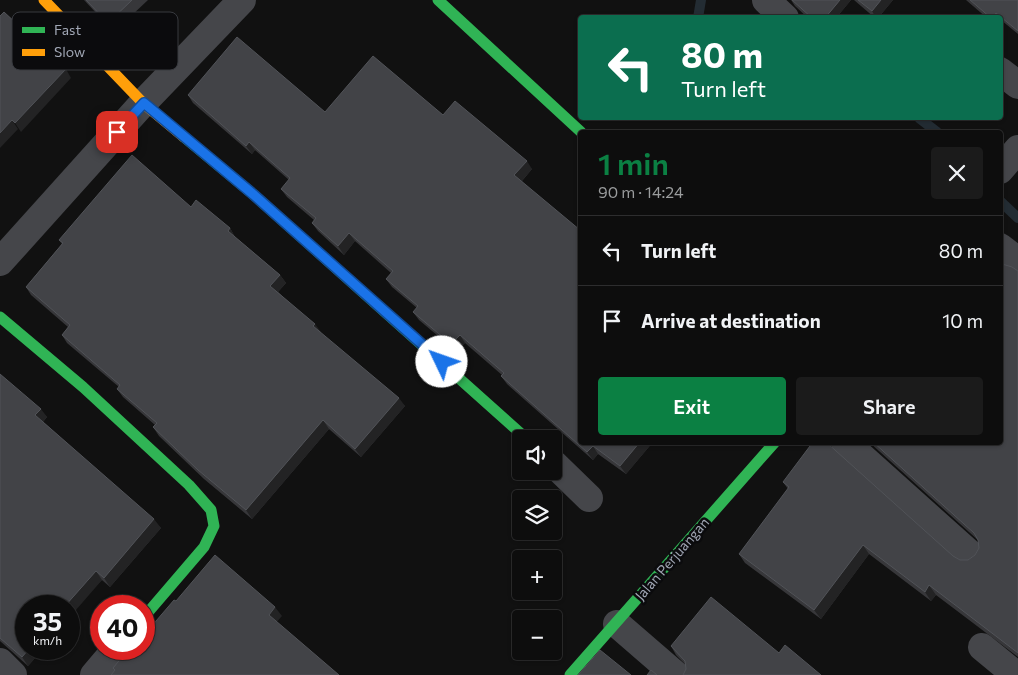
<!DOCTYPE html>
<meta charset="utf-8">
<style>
:root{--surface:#0d0d0d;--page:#1b1b1b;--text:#f1f3f6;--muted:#9a9c9d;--line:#2d2d2e;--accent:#0b8043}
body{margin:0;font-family:Commissioner,sans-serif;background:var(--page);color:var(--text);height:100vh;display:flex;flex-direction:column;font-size:19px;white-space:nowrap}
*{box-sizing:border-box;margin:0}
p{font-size:16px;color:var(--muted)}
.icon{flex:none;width:28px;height:28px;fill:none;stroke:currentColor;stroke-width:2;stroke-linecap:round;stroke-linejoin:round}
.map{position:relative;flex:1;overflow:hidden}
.sheet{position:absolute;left:578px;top:130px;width:425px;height:315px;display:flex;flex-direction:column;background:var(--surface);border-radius:5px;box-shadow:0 1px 4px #0004,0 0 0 1px var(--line)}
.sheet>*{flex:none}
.guide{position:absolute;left:578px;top:15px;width:425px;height:105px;border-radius:5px;box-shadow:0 1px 4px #0004,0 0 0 1px var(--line);background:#0b6e4f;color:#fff;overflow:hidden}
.fabs{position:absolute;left:512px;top:430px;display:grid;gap:10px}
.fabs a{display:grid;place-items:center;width:50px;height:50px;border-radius:5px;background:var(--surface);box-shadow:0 1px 4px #0004,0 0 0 1px var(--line);font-size:25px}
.speed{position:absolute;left:15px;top:595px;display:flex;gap:10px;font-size:25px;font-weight:700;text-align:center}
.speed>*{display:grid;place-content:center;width:65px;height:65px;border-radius:50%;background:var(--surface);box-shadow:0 1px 4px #0004,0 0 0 1px var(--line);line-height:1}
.speed small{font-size:12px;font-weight:400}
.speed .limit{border:8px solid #d22;background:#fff;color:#111}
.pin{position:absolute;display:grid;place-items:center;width:42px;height:42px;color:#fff;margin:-21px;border-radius:10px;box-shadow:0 2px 8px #0006}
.me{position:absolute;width:55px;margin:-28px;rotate:312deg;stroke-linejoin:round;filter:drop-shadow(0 0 4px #0008)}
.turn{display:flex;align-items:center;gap:18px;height:105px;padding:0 20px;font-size:22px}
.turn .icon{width:65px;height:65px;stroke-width:2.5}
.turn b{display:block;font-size:35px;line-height:42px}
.round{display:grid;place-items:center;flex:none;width:52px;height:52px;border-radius:5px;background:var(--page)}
.head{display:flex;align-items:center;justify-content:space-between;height:85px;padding:0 20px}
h1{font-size:30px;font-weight:600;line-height:38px;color:var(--accent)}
.action{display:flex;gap:10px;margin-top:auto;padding:10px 20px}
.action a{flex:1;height:58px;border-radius:5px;background:var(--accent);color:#fff;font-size:20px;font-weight:600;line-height:58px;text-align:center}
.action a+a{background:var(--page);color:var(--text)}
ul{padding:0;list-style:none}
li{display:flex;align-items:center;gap:15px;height:70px;padding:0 20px;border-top:1px solid var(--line)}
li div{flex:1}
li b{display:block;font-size:19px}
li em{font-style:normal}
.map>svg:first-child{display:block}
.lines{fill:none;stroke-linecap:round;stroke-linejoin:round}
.stream{stroke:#232c33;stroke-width:10}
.street{stroke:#45464a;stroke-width:28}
.fast{stroke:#30b455;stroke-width:11}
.slow{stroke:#ff9f0a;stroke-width:11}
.wall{fill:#37373a}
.shaded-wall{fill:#232324}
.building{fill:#424347;stroke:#515358}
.route-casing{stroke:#114b97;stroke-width:12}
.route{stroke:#1a73e8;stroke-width:9}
.labels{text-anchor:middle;stroke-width:5;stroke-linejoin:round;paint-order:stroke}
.street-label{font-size:14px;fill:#a0a6b4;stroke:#0b0b0d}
.key{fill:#0b0b0d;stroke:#383a3f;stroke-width:1}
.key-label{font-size:14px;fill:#a0a6b4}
</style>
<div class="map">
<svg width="1018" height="675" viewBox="0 0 1018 675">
<rect width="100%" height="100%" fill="#111"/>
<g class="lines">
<!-- stream -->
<path class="stream" d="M698,18l3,-18
M919,118l18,14
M1000,201l18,17"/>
<!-- street -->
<path class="street" d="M766,0l19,18
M1000,71l18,14
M1000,170l18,-21
M1000,247l18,14
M0,262l143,-159 99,-103
M845,442l125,112
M554,464l35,34
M617,624l59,51
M982,647l34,28
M0,662l13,13
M94,675l22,-26"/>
<!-- fast -->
<path class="fast" d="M438,0l143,132
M184,137l70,58 273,244
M0,317l83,70 106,98 22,25 3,16 -10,21 -60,70
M570,675l205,-233"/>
<!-- slow -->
<path class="slow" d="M44,0l99,103 41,34"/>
</g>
<!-- wall -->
<path class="wall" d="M84,0h64l-34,32z
M791,0h60l-15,18h-28l-13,-12z
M854,0h39l-15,18h-3z
M966,0h52v34l-17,-14 -1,2v-4h-13z
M188,95l137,17 118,3 89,54 -10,12 131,261 -27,32 -28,-20 -5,6 -86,-76 -6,-8 1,-1 -37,-32 -8,9 -38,-32 -6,-8 4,-4 -25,-21 -6,-8 5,-6 -36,-32 -11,14 -26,-24 -6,-8 2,-3 -27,-23 -6,-8 8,-9 -34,-30 -3,4 -59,-51z
M191,207l39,21 5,9 45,38 6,8 -8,9 42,41 85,73 -44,51 -32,-28 -77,90 -48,-40 -45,-43 -6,-9 2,-2 -32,-28 -6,-8 2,-2 -52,-44 -5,-8 6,-8 -37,-32 -5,-8 36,-43 -3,-4z
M1002,264l16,7v386l-82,-62 -5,6 -62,-47 -48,65 -76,-56 -6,-9 49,-65 -5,-7 177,78h8l7,-5 4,-7v-7l-110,-99h131z
M0,374l47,43 -4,5 118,106 -51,59 -8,-7 -76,69h17l-15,17 -28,-25z
M671,646l108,7 -93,16 -1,-5 -9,-9z"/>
<!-- shaded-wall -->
<path class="shaded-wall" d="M840,0h11l-15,18h-11z
M881,0h12l-15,18h-2l-4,-7z
M996,13l4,5h-8z
M66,69l5,9 -50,54 -6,-9z
M12,120l6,9 -18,19v-15z
M249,142l6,8 -3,4 -6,-8z
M527,161l5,8 -12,14 -6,-8z
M230,228l5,9 -7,-6z
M349,233l6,8 -11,14 -6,-9z
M280,275l6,8 -10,11 -6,-8z
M315,324l6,8 -2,3 -6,-9z
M460,335l5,8 -8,9 -6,-8z
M399,398l6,8 -44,51 -6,-8z
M41,409l6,8 -6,7 -6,-9z
M323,420l6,9 -77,90 -6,-9z
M640,442h13l-27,32 -6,-8z
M593,446l5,8 -5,6 -6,-8z
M154,519l7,9 -51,59 -6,-9z
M863,545l6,9 -48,65 -7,-9z
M96,571l6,9 -33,38v-12h-4z
M929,585l7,10 -5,6 -6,-9z
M275,607l7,9 -7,8 -6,-9z
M29,649h14l-15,17 -6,-9z"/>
<!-- building -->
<path class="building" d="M86,0h46l-24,23z
M792,0h48l-15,18h-13z
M858,0h23l-9,11z
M970,0h48v31l-22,-18 -4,5h-1z
M4,12l62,57 -51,54 -3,-3 -12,13v-117z
M237,37l88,75 48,-56 70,59 12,-14 72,60 -13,14 66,55v212h60l-20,24 -27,-20 -6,6 -86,-76 3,-3 -44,-38 -9,9 -38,-32 5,-6 -32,-27 7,-8 -44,-38 -11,13 -26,-23 4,-5 -35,-29 9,-11 -41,-36 -3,4 -58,-51z
M132,155l59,52 5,-7 34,28 -2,3 52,44 -10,11 45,38 -2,2 86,72 -44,51 -32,-29 -77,90 -48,-40 -45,-43 4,-4 -40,-34 3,-4 -58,-50 8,-10 -44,-38 37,-44 -4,-3z
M1000,262l2,2 10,3 6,4v382l-89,-68 -4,7 -62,-47 -49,65 -75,-56 50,-67 -6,-5 30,-40h13l127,114 7,4h8l7,-5 4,-7 -1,-8 -4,-7 -101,-91h127z
M0,374l41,35 -6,6 119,104 -50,59 -8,-7 -31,35h-39v43h3l-7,8 -22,-19z
M215,555l60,52 -6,8 70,60h-228l4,-5 -2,-2 16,-19h15v-14l30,-35 2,1z
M711,597l68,56 6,-8 36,30h-138l3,-6 -1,-8 -14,-15z
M600,650l31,25h-53z
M651,670l6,5h-10z"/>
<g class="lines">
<defs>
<path id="route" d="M117,132l27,-29 110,92 188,167"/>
</defs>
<!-- route casing -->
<use href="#route" class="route-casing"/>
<!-- route -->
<use href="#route" class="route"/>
</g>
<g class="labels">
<!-- street labels -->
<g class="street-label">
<text transform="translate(672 559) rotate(-49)" y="5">Jalan Perjuangan</text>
</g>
</g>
<!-- legend -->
<rect x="12" y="12" width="166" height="58" rx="8" class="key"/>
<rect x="22" y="27" width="23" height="6" fill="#30b455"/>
<rect x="22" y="49" width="23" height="7" fill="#ff9f0a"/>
<g class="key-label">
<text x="54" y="35">Fast</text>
<text x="54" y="57">Slow</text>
</g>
</svg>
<div class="fabs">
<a><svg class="icon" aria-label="sound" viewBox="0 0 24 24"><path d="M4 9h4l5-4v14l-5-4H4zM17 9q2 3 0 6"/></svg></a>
<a><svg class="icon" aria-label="layers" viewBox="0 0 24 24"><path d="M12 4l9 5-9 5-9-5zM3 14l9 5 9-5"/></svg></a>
<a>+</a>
<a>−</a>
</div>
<div class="speed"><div>35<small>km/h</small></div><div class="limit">40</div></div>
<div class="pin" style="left:117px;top:132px;background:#d93025"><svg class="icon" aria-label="arrive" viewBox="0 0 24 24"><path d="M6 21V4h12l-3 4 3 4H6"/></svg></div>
<svg class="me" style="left:442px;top:362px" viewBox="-20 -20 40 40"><circle r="19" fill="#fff"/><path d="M0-13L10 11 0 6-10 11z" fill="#1a73e8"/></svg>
<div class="guide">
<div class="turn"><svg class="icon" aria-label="left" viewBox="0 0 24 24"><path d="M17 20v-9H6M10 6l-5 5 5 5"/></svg><div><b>80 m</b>Turn left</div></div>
</div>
<section class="sheet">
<div class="head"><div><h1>1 min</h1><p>90 m · 14:24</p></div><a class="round"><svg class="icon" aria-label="close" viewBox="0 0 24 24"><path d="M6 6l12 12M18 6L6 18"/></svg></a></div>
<ul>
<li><svg class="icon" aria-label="left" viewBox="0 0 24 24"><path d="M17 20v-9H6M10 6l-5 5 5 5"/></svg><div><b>Turn left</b></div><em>80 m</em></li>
<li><svg class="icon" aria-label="arrive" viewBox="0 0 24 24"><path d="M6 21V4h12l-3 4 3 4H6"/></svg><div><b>Arrive at destination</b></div><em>10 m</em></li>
</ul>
<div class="action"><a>Exit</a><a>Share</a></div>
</section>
</div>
